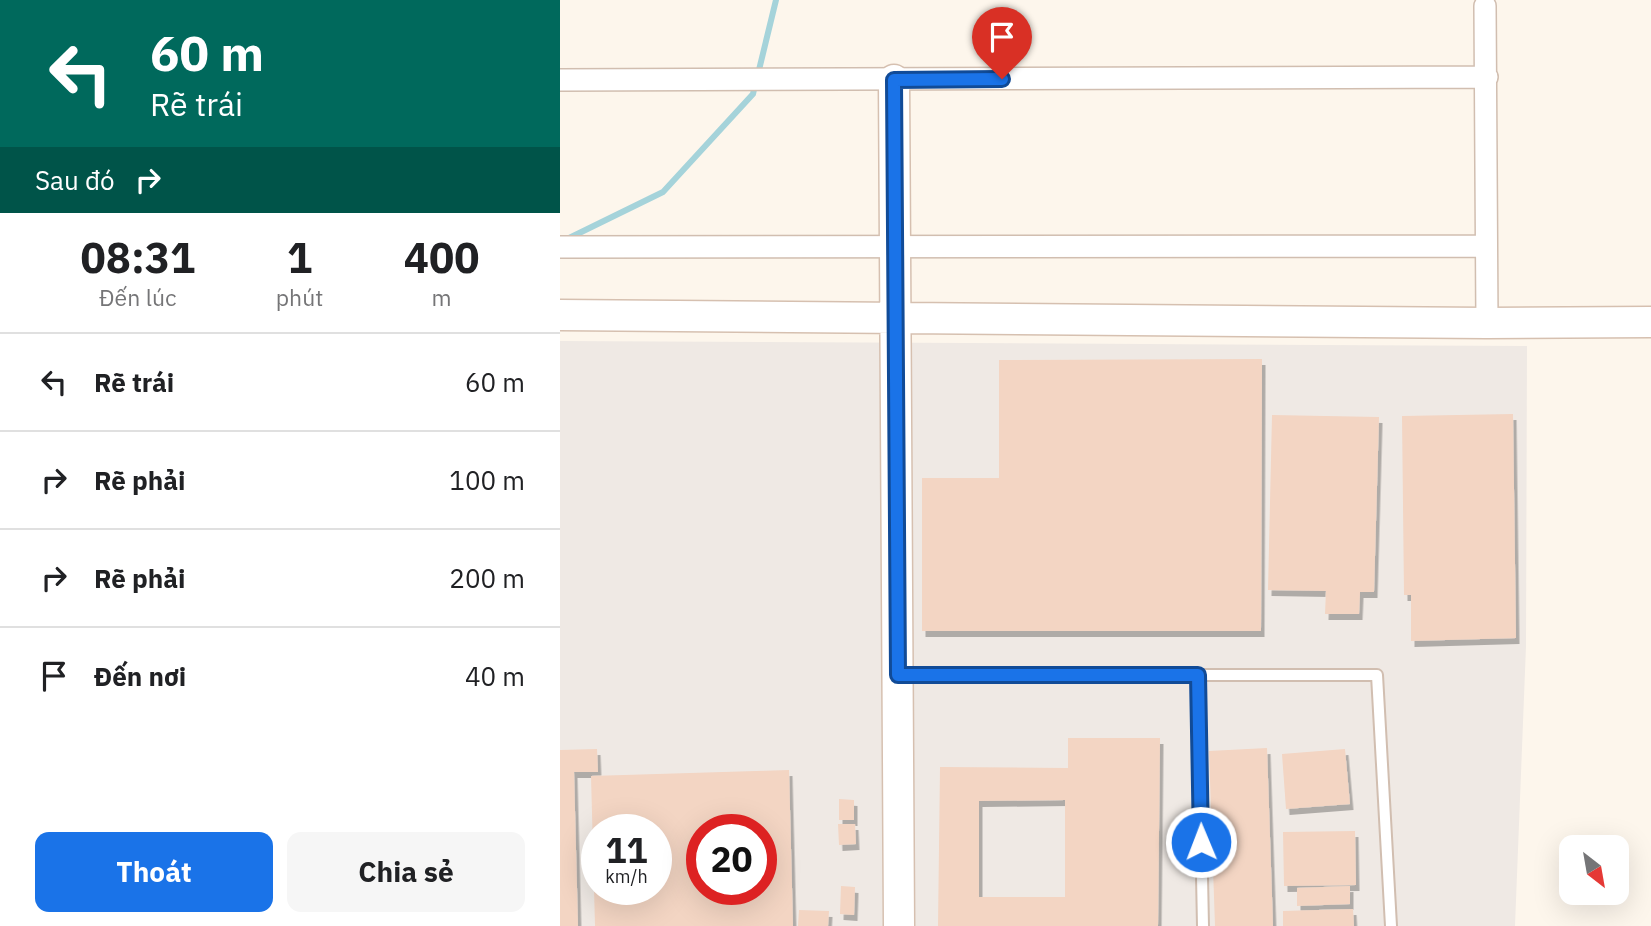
<!DOCTYPE html>
<html lang="vi">
<meta charset="utf-8">
<style>
:root{--surface:#fff;--page:#f6f6f6;--text:#202124;--muted:#757577;--line:#e0e0e0;--accent:#1a73e8}
body{margin:0;font-family:"IBM Plex Sans",sans-serif;background:var(--page);color:var(--text);height:100vh;display:flex;flex-direction:column;font-size:26px;white-space:nowrap}
*{box-sizing:border-box;margin:0}
p{font-size:23px;color:var(--muted)}
.icon{flex:none;width:38px;height:38px;fill:none;stroke:currentColor;stroke-width:2;stroke-linecap:round;stroke-linejoin:round}
.map{position:relative;flex:1;overflow:hidden}
.drawer{display:flex;flex-direction:column;background:var(--surface);width:560px}
.drawer>*{flex:none}
.hud{background:#00695c;color:#fff;overflow:hidden}
.needle{width:46px;rotate:149deg}
.fabs{position:absolute;left:999px;top:835px;display:grid;gap:14px}
.fabs a{display:grid;place-items:center;width:70px;height:70px;border-radius:14px;background:var(--surface);box-shadow:0 7px 28px #0002;font-size:35px}
.speed{position:absolute;left:21px;top:814px;display:flex;gap:14px;font-size:35px;font-weight:700;text-align:center}
.speed>*{display:grid;place-content:center;width:91px;height:91px;border-radius:50%;background:var(--surface);box-shadow:0 7px 28px #0002;line-height:1}
.speed small{font-size:18px;font-weight:400}
.speed .limit{border:10px solid #d22;background:#fff;color:#111}
.pin{position:absolute;display:grid;place-items:center;width:60px;height:60px;color:#fff;margin:-72px -30px;border-radius:50% 50% 50% 0;rotate:-45deg;box-shadow:0 0 7px #0007}
.pin .icon{rotate:45deg}
.me{position:absolute;width:77px;margin:-38px;rotate:359deg;stroke-linejoin:round;filter:drop-shadow(0 0 5px #0008)}
.turn{display:flex;align-items:center;gap:24px;height:147px;padding:0 35px;font-size:32px}
.turn .icon{width:91px;height:91px;stroke-width:2.5}
.turn b{display:block;font-size:49px;line-height:60px}
.then{display:flex;align-items:center;height:66px;padding:0 35px;background:#0003;gap:14px;font-size:26px}
.eta{display:flex;justify-content:space-evenly;align-items:center;height:119px;text-align:center}
.eta b{font-size:42px;font-weight:800;line-height:49px}
.primary-button{display:flex;gap:14px;margin-top:auto;padding:14px 35px}
.primary-button a{flex:1;height:80px;border-radius:14px;background:var(--accent);color:#fff;font-size:28px;font-weight:800;line-height:80px;text-align:center}
.primary-button a+a{background:var(--page);color:var(--text)}
ul{padding:0;list-style:none}
li{display:flex;align-items:center;gap:21px;height:98px;padding:0 35px;border-top:2px solid var(--line)}
li div{flex:1}
li b{display:block;font-size:26px}
li em{font-style:normal}
main{display:flex;flex:1;min-height:0}
.map>svg:first-child{display:block}
.industrial{fill:#efe9e4;fill-rule:evenodd}
.lines{fill:none;stroke-linecap:round;stroke-linejoin:round}
.stream{stroke:#a5d3da;stroke-width:6}
.building{fill:#f3d5c3;fill-rule:evenodd;filter:url(#shadow)}
.lane-casing{stroke:#d1beb0;stroke-width:14}
.street-casing{stroke:#d1beb0;stroke-width:24}
.secondary-casing{stroke:#d6c0b0;stroke-width:33}
.lane{stroke:#fff;stroke-width:10}
.street{stroke:#fff;stroke-width:21}
.secondary{stroke:#fff;stroke-width:30}
.route-casing{stroke:#114b97;stroke-width:18}
.route{stroke:#1a73e8;stroke-width:12}
</style>
<main>
<section class="drawer">
<div class="hud">
<div class="turn"><svg class="icon" aria-label="left" viewBox="0 0 24 24"><path d="M17 20v-9H6M10 6l-5 5 5 5"/></svg><div><b>60 m</b>Rẽ trái</div></div>
<div class="then">Sau đó<svg class="icon" aria-label="right" viewBox="0 0 24 24"><path d="M7 20v-9h11M14 6l5 5-5 5"/></svg></div>
</div>
<div class="eta">
<div><b>08:31</b><p>Đến lúc</p></div>
<div><b>1</b><p>phút</p></div>
<div><b>400</b><p>m</p></div>
</div>
<ul>
<li><svg class="icon" aria-label="left" viewBox="0 0 24 24"><path d="M17 20v-9H6M10 6l-5 5 5 5"/></svg><div><b>Rẽ trái</b></div><em>60 m</em></li>
<li><svg class="icon" aria-label="right" viewBox="0 0 24 24"><path d="M7 20v-9h11M14 6l5 5-5 5"/></svg><div><b>Rẽ phải</b></div><em>100 m</em></li>
<li><svg class="icon" aria-label="right" viewBox="0 0 24 24"><path d="M7 20v-9h11M14 6l5 5-5 5"/></svg><div><b>Rẽ phải</b></div><em>200 m</em></li>
<li><svg class="icon" aria-label="arrive" viewBox="0 0 24 24"><path d="M6 21V4h12l-3 4 3 4H6"/></svg><div><b>Đến nơi</b></div><em>40 m</em></li>
</ul>
<div class="primary-button"><a>Thoát</a><a>Chia sẻ</a></div>
</section>
<div class="map">
<svg width="1091" height="926" viewBox="0 0 1091 926">
<defs>
<filter id="shadow"><feDropShadow dx="3.5" dy="6" stdDeviation="0" flood-color="#0004"/></filter>
</defs>
<rect width="100%" height="100%" fill="#fdf6ec"/>
<!-- industrial -->
<path class="industrial" d="M0,341l967,5 -1,300 -11,280h-955zM37,830h59v59h-59zM142,830h59v59h-59z"/>
<g class="lines">
<!-- stream -->
<path class="stream" d="M198,74l18,-74
M5,240l98,-48 90,-98 2,-9"/>
</g>
<!-- building -->
<path class="building" d="M702,359l-1,272h-339v-153h77v-118z
M953,414l3,224 -105,3v-46h-7l-2,-179z
M712,415l107,2 -5,175h-14l-1,22h-34l1,-23 -58,-1z
M508,738h92l-2,188h-220l2,-159 128,1zM505,800v97h-86v-96z
M707,748l6,178h-58l-6,-175z
M37,749l1,23h-24l4,154h-18v-176z
M785,749l5,55 -64,5 -4,-55z
M229,770l4,156h-198l-4,-150zM37,830h59v59h-59zM142,830h59v59h-59z
M279,799l15,1v20h-15z
M278,824h17l1,20 -17,1z
M795,831l1,54 -72,1 -1,-54z
M281,886l14,1 -1,28 -14,-1z
M790,886v18l-53,2v-18z
M793,909l1,17h-71v-15z
M239,910l30,1 -1,15h-30z"/>
<g class="lines">
<defs>
<path id="lane" d="M341,675h476l14,251
M638,675l5,251"/>
<path id="street" d="M925,6l2,317
M0,80l927,-3
M0,247l926,-1"/>
<path id="secondary" d="M334,80l5,846
M0,315l927,8 164,-1"/>
</defs>
<!-- lane casing -->
<use href="#lane" class="lane-casing"/>
<!-- street casing -->
<use href="#street" class="street-casing"/>
<!-- secondary casing -->
<use href="#secondary" class="secondary-casing"/>
<!-- lane -->
<use href="#lane" class="lane"/>
<!-- street -->
<use href="#street" class="street"/>
<!-- secondary -->
<use href="#secondary" class="secondary"/>
</g>
<g class="lines">
<defs>
<path id="route" d="M442,79l-108,1 4,595h300l3,167"/>
</defs>
<!-- route casing -->
<use href="#route" class="route-casing"/>
<!-- route -->
<use href="#route" class="route"/>
</g>
</svg>
<div class="fabs">
<a><svg class="needle" viewBox="-14 -14 28 28"><path d="M0-13l5 13h-10z" fill="#e53935"/><path d="M0 13l5-13h-10z" fill="#757577"/></svg></a>
</div>
<div class="speed"><div>11<small>km/h</small></div><div class="limit">20</div></div>
<div class="pin" style="left:442px;top:79px;background:#d93025"><svg class="icon" aria-label="arrive" viewBox="0 0 24 24"><path d="M6 21V4h12l-3 4 3 4H6"/></svg></div>
<svg class="me" style="left:641px;top:842px" viewBox="-20 -20 40 40"><circle r="17" fill="#1a73e8" stroke="#fff" stroke-width="3"/><path d="M0-11L8 9 0 5-8 9z" fill="#fff"/></svg>
</div>
</main>
